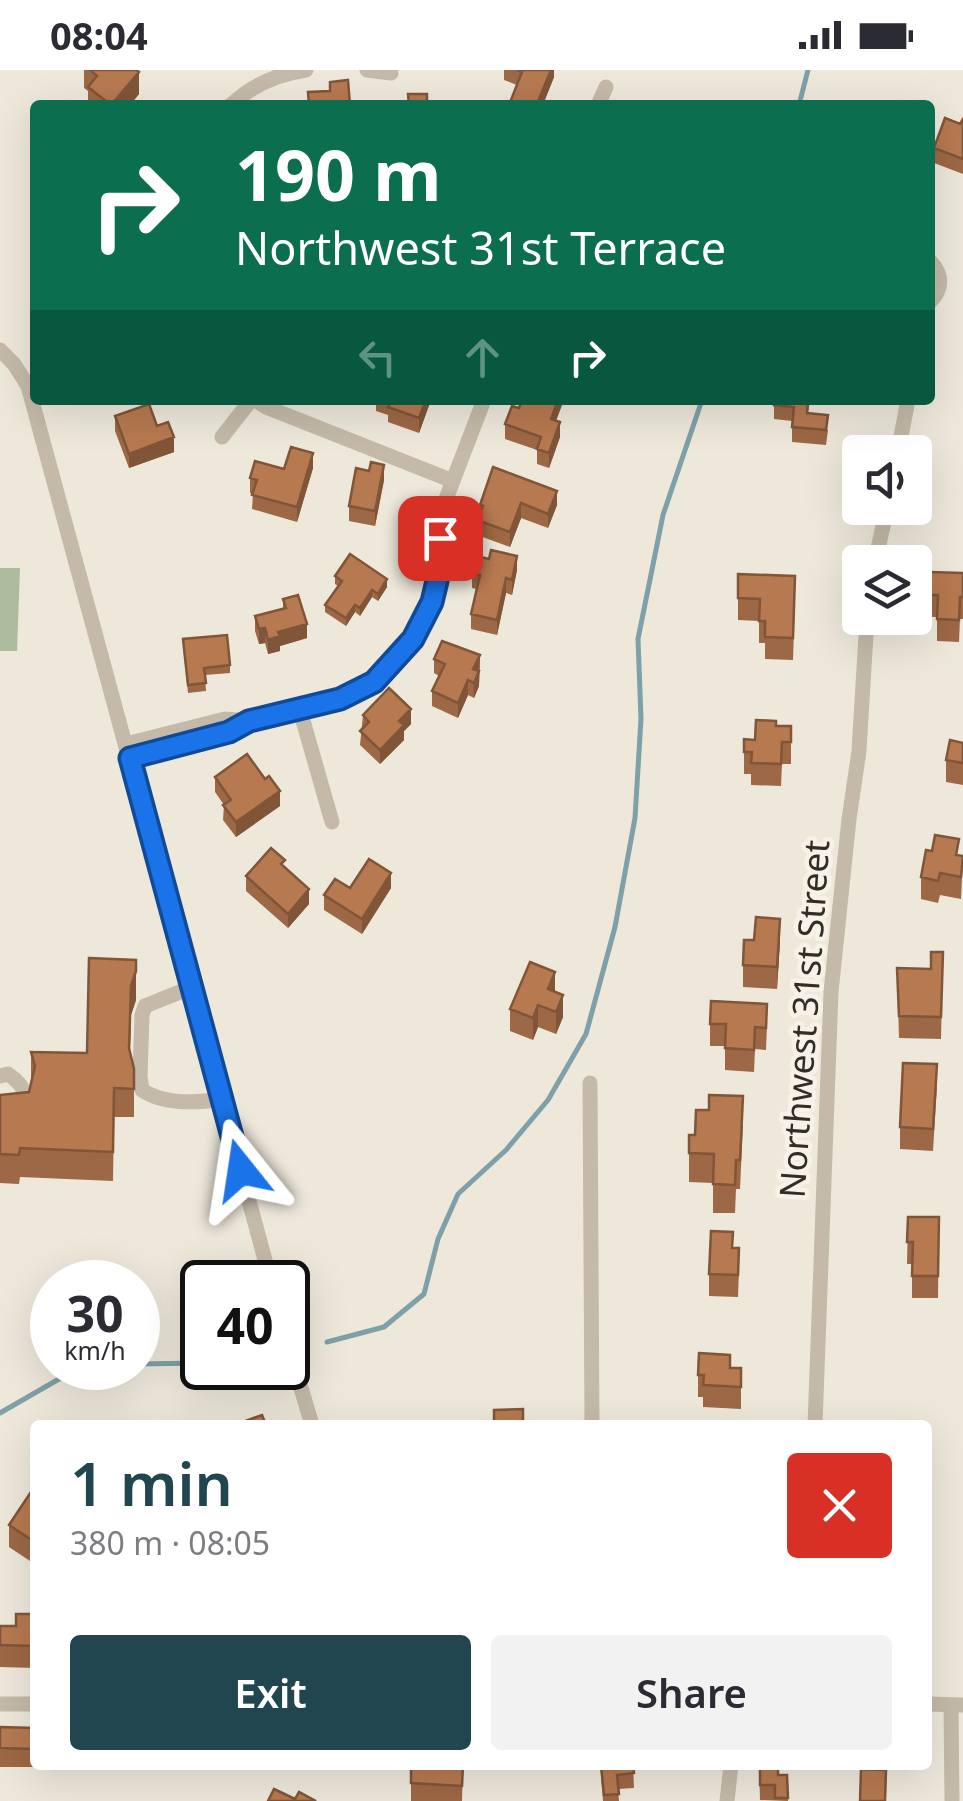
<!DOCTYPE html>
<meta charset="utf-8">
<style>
:root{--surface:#fff;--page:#f2f2f3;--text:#2b2b33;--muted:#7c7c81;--accent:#22464f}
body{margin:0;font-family:"Noto Sans",sans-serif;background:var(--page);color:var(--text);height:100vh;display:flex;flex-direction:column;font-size:38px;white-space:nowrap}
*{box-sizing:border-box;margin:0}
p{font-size:32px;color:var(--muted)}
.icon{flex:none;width:55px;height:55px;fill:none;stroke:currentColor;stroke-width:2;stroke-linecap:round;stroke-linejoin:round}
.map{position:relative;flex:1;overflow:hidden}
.panel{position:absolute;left:30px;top:1350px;width:902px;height:350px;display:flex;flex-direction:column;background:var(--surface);border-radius:10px;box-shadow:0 10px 40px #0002}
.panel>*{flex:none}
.top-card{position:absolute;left:30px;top:30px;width:905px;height:305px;border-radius:10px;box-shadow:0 10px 40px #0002;background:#0b6e4f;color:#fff;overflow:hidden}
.controls{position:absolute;left:842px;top:365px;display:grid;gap:20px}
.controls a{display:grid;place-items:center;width:90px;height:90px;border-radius:10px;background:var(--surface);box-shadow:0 10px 40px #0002;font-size:50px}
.speed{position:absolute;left:30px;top:1190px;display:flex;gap:20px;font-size:50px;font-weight:700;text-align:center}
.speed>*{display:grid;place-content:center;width:130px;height:130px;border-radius:50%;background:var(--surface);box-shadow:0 10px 40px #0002;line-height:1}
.speed small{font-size:25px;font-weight:400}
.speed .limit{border:5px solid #111;border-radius:15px;background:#fff;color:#111}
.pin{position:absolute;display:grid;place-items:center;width:85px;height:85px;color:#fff;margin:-42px;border-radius:20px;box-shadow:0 5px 15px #0006}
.me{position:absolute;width:110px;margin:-55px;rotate:345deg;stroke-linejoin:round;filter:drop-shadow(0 0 8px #0008)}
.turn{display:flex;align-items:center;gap:35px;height:210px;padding:0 40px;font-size:45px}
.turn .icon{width:130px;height:130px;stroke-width:2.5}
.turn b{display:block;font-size:70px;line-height:85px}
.lanes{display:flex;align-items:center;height:95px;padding:0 40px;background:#0003;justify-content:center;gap:50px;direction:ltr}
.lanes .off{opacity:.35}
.round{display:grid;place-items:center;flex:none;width:105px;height:105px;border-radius:10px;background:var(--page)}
.overview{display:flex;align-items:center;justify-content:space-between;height:170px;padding:0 40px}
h1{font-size:60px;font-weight:600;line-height:75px;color:var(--accent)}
.button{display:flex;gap:20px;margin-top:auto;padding:20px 40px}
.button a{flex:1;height:115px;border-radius:10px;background:var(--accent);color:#fff;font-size:40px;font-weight:600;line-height:115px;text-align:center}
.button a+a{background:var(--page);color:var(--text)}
.status{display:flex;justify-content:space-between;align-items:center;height:70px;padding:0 50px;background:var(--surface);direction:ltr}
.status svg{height:28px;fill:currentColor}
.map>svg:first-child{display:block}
.green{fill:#adbc9d}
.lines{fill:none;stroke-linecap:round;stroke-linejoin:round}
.stream{stroke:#7ea0a8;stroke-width:5}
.minor{stroke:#c5baa9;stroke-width:15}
.wall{fill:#9d6845}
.shaded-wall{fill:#805538}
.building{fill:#b77950;stroke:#805538;stroke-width:2.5}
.route-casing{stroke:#114b97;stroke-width:25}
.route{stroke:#1a73e8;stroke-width:18}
.labels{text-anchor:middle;stroke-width:9;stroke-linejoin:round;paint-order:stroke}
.street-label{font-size:35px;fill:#332d28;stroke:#f7f2e7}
</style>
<div class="status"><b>08:04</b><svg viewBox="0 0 49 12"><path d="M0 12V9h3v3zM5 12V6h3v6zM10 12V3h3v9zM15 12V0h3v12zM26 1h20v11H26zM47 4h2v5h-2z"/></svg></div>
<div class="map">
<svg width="963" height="1731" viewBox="0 0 963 1731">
<rect width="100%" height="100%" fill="#eee8db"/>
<!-- green -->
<path class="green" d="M0,498h20l-3,83h-17z"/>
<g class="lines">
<!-- stream -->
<path class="stream" d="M799,35l9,-35
M327,1272l57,-15 40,-33 14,-55 20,-45 48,-44 42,-50 38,-66 29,-107 20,-109 6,-99 -3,-80 25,-124 39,-115
M138,1294l64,-1
M0,1343l59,-34 62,-11"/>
<!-- minor -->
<path class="minor" d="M367,0l24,3
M231,35c21,-20 47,-31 75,-35
M598,35l8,-18
M930,191c13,13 13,28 0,41
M0,280l14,14 14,22 243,896
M255,330l11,7 187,74
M222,367l29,-37
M898,382l10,-52
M875,492l12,-54
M300,640l32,112
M126,674l99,-25 24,2 51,-11 40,-11 35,-17 38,-43 19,-37 5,-21 7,-77 40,-104
M131,688l98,-26 20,-11
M192,917l-47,19 -3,9 -2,62 2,13c22,15 55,13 80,9
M0,1006l8,-2c14,10 23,20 10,36l-18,3
M590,1013l2,342
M288,1274l24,81
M815,1355l16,-433 18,-173 10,-68 8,-133
M0,1634h35
M928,1634l35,1
M951,1635l1,96
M727,1731l4,-36"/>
</g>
<!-- wall -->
<path class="wall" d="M84,0h52l3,24 -9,11h-42v-14l-4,-3z
M504,0h50v7l-10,24 -35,4 8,-20 -13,-5z
M963,49v55l-29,-11v-15l26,-24z
M376,330h55l-12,33 -31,-11v-7l-12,-4z
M774,330h36l-2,13 20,17 -2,15 -34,-3v-21l-18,-2z
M519,338l37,13 4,16 -11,31 -12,-4v-14l-32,-11v-15z
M115,346l42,10 17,26 -45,16 -14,-37z
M493,397l64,38 -9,23 -27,-10 -11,29 -33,-12 3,-30z
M313,398l-16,54 -45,-13 1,-15 -3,-1v-15l34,-9z
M384,410l-9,46 -26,-5v-15z
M517,500l-5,25 -6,-2 -9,42 -26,-6v-15l5,-25 -4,-1v-14z
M929,502l34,1v46h-3l-1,23 -22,-1v-24h-8z
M738,504l57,24 -2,62 -28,-1v-16h-6v-22l-21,-1z
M335,506l52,11 -9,14 -6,-4 -12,19 -5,-4 -9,14 -21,-14v-7l13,-19 -3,-2z
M283,529l24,39 -27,8v5l-12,3 -3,-11 -6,1 -4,-13v-15l28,-8z
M183,576l47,19v8l-25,2 1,16 -18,2z
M480,585l-1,31 -5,12 -6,-3 -10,23 -26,-12v-15l7,-15 -5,-3v-14z
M363,645l48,9 -7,7v9l-24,24 -20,-19z
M776,656h15v38h-9l-1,22 -30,-1v-11h-7v-35l11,1z
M963,673v42l-17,-3v-22z
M215,707l65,29 -44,31 -13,-17 1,-15 -9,-13z
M959,785l4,1 -2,43 -21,-4 -2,8 -17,-4v-22z
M285,798l24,36 -21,24 -42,-37v-15z
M350,818h41l-29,46 -38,-24v-15z
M754,870l26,1 -3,48 -34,-2v-22z
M943,882l-2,87 -42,-1 -2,-70 34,1z
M136,890v40l-5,15 -1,36 4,18v48h-20l-1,64 -93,-4 -1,7 -19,-1v-88l29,-3 2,-10v-30l56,1z
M555,922l8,25 -7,17 -18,-7 -5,13 -23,-9v-22z
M710,954l57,2 -1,24 -11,-1 -1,23 -29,-2v-24h-15z
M937,1016l-4,65 -33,-2v-22z
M743,1055l-3,64h-4l-1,24h-22v-30l-24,-1v-47z
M908,1147h31l-1,81h-26v-34h-5z
M733,1178l6,22 -1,27 -29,-1v-22z
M730,1298h11v41l-38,-2v-10h-5v-22z
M35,1416l-2,77 -24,-16v-22z
M35,1544v54l-35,-1v-41h16z
M0,1657l35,1v37h5v2h-40z
M135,1695h51v3h-51z
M215,1695h33v1l-33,1z
M411,1695h52l-1,36h-51z
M600,1695h33l1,23 -16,1 1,12h-16z
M759,1695l19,10h9l1,26 -28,-1z"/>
<!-- shaded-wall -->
<path class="shaded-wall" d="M551,0h3v7l-11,28 -4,-6z
M139,2v22l-9,11h-18z
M426,330h5l-12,33v-15z
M558,330h6l-13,34v-15z
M560,352v15l-11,31v-15z
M174,367v15l-45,16v-14z
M313,383v15l-16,54v-15z
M384,395v15l-9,46v-15z
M557,421v14l-9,23v-14z
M521,433v15l-11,29v-15z
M517,486v14l-5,25v-15z
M506,508v15l-9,42v-15z
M387,509v8l-9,14v-7z
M372,520v7l-12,19v-8z
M355,535v7l-9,14v-8z
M307,554v14l-27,8v5l-12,3v-14l10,-8z
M265,558v15l-6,1v-15z
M480,585l-1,31 -5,12 -1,-29z
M468,610v15l-10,23v-15z
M411,639v15l-7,7v9l-24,24v-14l19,-29z
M280,721v15l-44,31v-15z
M391,803v15l-29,46v-15z
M309,819v15l-21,24v-14z
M780,849v22l-3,48v-22z
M136,901v29l-5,15 -2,62 2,-91z
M555,902v22l-7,17v-22z
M563,925v22l-7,17v-22z
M538,935v22l-5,13v-22z
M35,1467v22l-2,4v-22z"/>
<!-- building -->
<path class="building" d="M90,0h46l3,2 -28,33 -23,-18 9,-11z
M517,0h34l-12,29 15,6h-45l13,-33z
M348,10l2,25h-41l-1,-13 22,-1v-9z
M408,24h19v11h-18z
M945,48l15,6 3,-5v40l-29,-11z
M387,330h39l-7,18 -31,-11 3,-6z
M522,330h36l-7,19 9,3 -11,31 -12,-4 4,-12 -36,-13 7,-18 7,2z
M774,330h34l-1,13 21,2 -2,15 -34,-3 2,-20 -20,-2z
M149,334l8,22 11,-4 6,15 -45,17 -14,-38z
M291,377l22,6 -16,54 -45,-12 5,-15 -7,-2 5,-17 29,8z
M371,392l13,3 -9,46 -26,-5 7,-38 13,3z
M493,397l64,24 -9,23 -27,-11 -11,29 -33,-12 6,-14 -3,-1z
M491,480l26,6 -5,24 -6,-2 -9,42 -26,-6 9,-39 -8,-1 4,-18 13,3z
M350,484l37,25 -9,15 -6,-4 -12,18 -5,-3 -9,13 -21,-13 17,-24 -7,-5z
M929,502l34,1v24h-3l-1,23 -22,-1 1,-24h-9z
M738,504l57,2 -2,62 -28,-1v-16h-6l1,-22 -22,-1z
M298,525l9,29 -29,8 2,4 -12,4 -3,-12 -6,1 -4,-13 31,-8 -3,-9z
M227,565l3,30 -26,3 2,15 -18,2 -5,-46z
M442,571l38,14 -7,14 6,2 -5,12 -6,-3 -10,23 -26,-12 13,-27 -11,-5z
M389,618l22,21 -12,12 5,4 -24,25 -20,-19 9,-9 -6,-7z
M756,650l20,1v5h15v16h-9l-1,22 -30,-1 1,-11h-8v-13l11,1z
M950,670l13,3v20l-17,-3z
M247,684l18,25 4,-3 11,15 -44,31 -13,-17 8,-5 -16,-23z
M935,765l24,4 -3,16 7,1 -2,21 -21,-4 -2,8 -17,-4 5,-27 6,1z
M271,778l14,12 -4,4 28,25 -21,25 -42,-38z
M369,789l22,14 -29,46 -38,-24 11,-16 15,9z
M756,847l24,2 -3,48 -34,-2 1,-25h10z
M931,882h12l-2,65 -42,-1 -2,-48 34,1z
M89,888l47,2v11l-5,15 -2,62 5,21v20l-20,-1 -1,64 -93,-4 -1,7 -19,-1v-59l29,-3 6,-26 -4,-14 56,1z
M530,892l25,10 -7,17 15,6 -7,17 -18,-7 -5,13 -23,-9z
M711,931l56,3 -1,24 -11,-1 -1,23 -29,-2 1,-24h-16z
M903,993l34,1 -4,65 -33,-2z
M709,1025l34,1 -3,64h-4l-1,25 -22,-1 1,-30 -25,-1v-18h6l1,-25h13z
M908,1147h31l-1,59h-26l1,-34h-6z
M711,1161l22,1 -1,16h7l-1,27 -29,-1z
M699,1283l31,2v13h11v19l-38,-2 1,-10h-6z
M523,1339v16h-29v-15z
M262,1345l4,10h-25l-1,-2z
M35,1416v51l-2,4 -24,-16z
M16,1544h19v32l-35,-1v-19h16z
M0,1657l35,1v21l-35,-1z
M411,1695h52l-1,21 -51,-3z
M601,1695h32l1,8 -17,2 2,19 -15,1z
M760,1695h18v10h9l1,23h-13v-13h-15z
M861,1699l25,1 -1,31h-25z
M274,1719l21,10 4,-7 17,9h-48z"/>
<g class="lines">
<defs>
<path id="route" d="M241,1100l-111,-412 99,-26 20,-11 91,-22 34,-17 39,-43 19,-37 5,-21 3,-43"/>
</defs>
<!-- route casing -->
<use href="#route" class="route-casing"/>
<!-- route -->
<use href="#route" class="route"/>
</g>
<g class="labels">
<!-- street labels -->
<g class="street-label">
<text transform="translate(805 949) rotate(-86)" y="12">Northwest 31st Street</text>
</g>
</g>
</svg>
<div class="controls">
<a><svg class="icon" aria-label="sound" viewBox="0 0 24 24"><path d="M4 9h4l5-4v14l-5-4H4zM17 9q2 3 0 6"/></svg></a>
<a><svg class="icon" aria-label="layers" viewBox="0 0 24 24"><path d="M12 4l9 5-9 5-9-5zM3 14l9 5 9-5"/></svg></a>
</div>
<div class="speed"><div>30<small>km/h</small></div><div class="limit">40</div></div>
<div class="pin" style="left:440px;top:468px;background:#d93025"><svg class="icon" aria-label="arrive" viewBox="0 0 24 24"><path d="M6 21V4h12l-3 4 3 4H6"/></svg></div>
<svg class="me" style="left:241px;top:1100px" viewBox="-20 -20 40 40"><path d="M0-17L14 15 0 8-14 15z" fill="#1a73e8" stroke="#fff" stroke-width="4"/></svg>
<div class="top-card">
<div class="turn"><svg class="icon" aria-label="right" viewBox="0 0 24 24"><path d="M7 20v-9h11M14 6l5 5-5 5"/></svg><div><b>190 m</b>Northwest 31st Terrace</div></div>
<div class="lanes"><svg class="icon off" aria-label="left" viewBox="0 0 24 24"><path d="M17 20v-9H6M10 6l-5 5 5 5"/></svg><svg class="icon off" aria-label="ahead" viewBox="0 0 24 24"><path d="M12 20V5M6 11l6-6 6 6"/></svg><svg class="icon" aria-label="right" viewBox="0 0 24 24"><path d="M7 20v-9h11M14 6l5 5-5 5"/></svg></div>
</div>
<section class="panel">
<div class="overview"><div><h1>1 min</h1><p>380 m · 08:05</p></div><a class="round" style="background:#d93025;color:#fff"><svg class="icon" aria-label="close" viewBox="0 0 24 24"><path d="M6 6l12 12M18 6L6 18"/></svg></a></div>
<div class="button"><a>Exit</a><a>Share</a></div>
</section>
</div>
